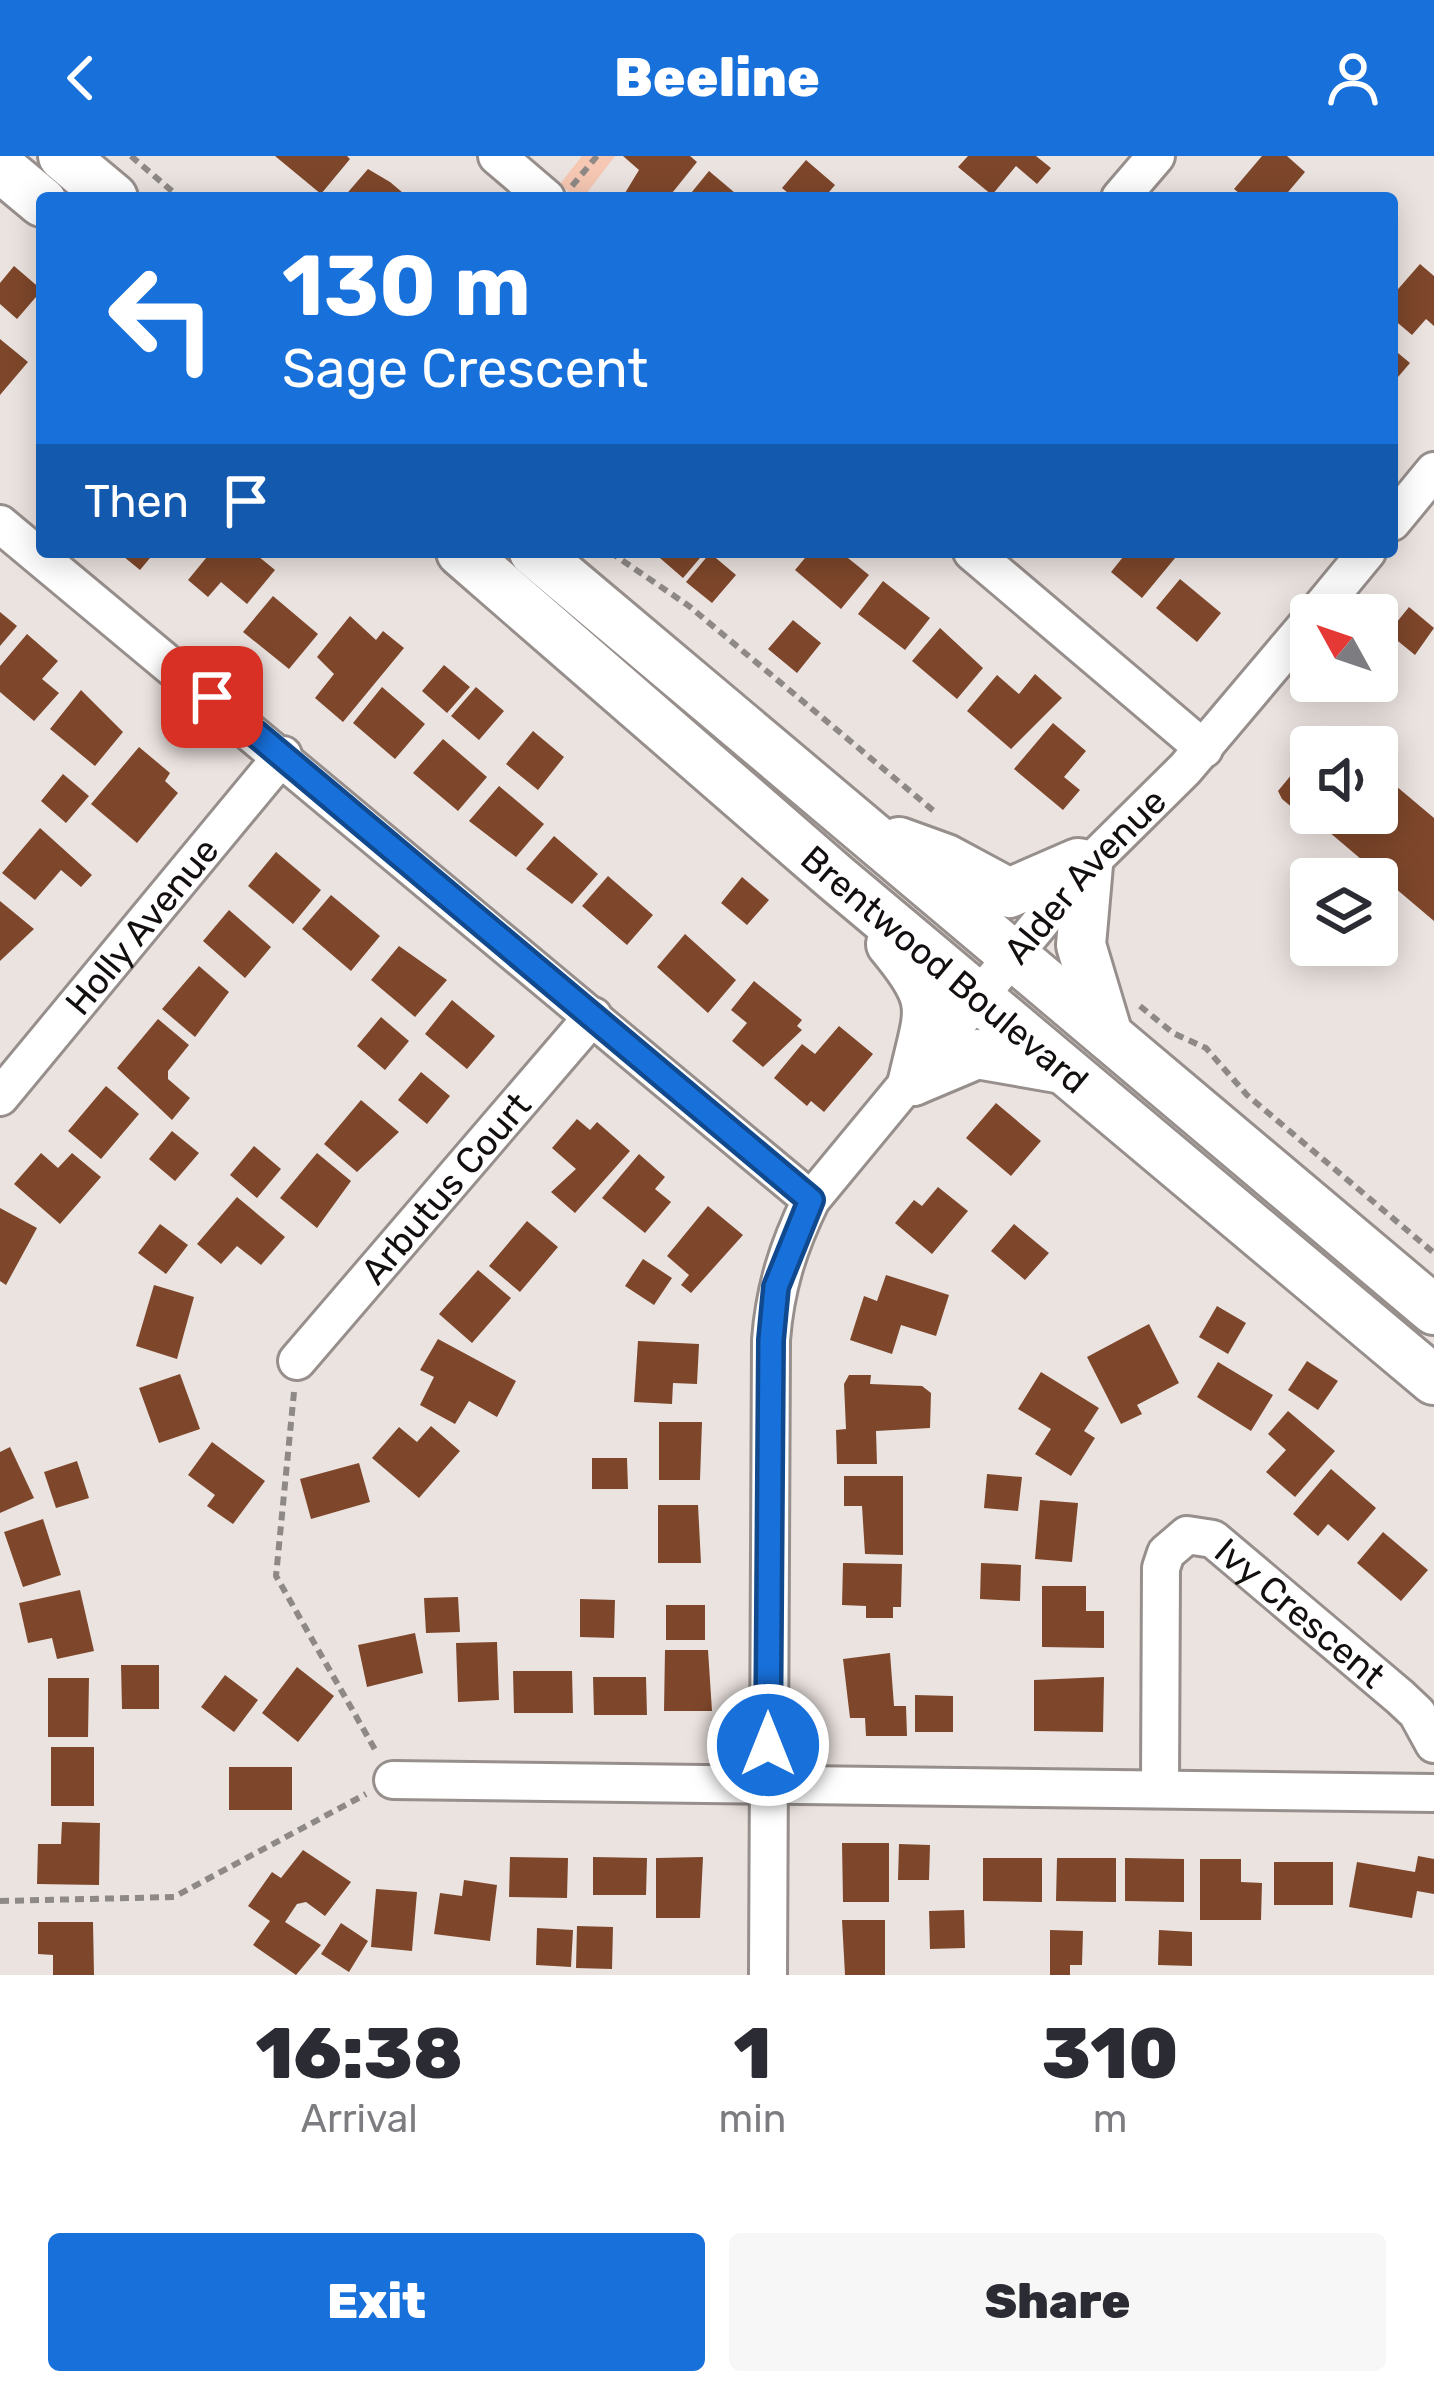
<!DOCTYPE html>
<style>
:root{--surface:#fff;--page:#f7f7f7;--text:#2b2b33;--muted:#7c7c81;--accent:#1870da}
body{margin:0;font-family:Rubik,sans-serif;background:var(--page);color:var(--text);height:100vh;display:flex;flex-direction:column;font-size:45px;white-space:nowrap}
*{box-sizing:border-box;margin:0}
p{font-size:39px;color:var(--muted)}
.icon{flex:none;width:66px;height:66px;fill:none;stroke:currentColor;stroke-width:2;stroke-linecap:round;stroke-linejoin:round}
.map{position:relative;height:1819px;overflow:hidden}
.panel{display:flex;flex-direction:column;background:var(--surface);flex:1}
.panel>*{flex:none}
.top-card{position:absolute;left:36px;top:36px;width:1362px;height:366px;border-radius:12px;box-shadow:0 6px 30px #0003;background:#1870da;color:#fff;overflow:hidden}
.needle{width:78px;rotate:310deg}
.fabs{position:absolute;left:1290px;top:438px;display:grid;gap:24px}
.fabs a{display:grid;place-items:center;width:108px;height:108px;border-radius:12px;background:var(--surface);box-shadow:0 6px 30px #0003;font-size:60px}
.pin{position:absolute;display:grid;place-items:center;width:102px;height:102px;color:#fff;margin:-51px;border-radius:24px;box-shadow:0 6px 18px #0006}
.me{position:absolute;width:132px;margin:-66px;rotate:0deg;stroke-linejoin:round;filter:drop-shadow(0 0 9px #0008)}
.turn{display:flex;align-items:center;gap:42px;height:252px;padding:0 48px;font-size:54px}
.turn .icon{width:156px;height:156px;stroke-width:2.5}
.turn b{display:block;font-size:84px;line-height:102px}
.then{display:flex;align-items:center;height:114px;padding:0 48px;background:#0003;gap:24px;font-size:45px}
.eta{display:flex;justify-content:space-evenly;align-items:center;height:204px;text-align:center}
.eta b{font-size:72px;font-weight:800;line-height:84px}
.cta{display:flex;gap:24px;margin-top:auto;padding:24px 48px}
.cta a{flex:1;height:138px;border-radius:12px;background:var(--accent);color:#fff;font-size:48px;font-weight:800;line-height:138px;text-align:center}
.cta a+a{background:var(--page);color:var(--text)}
header{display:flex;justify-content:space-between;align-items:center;height:156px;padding:0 48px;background:var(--accent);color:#fff;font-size:54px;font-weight:800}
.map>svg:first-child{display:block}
.green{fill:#f6c8b3}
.building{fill:#7e472b}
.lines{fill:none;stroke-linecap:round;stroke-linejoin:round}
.minor-casing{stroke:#978f8c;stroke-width:42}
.major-casing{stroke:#978f8c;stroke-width:54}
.path{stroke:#8e8986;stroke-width:6;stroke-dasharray:9 6;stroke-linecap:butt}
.minor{stroke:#fff;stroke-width:36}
.major{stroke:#fff;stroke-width:48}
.route-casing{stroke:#10498e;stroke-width:30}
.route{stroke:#1870da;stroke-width:21}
.labels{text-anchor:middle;stroke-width:12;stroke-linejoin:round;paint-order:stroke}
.street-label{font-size:36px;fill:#120f0e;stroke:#f9f1ed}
</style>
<header><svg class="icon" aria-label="back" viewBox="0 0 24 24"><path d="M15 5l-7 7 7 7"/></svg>Beeline<svg class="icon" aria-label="person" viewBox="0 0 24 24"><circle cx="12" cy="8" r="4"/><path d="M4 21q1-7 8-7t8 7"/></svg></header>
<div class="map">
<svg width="1434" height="1819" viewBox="0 0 1434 1819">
<rect width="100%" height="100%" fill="#ebe3e0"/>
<!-- green -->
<path class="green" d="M582,0h33l-32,42h-7l-16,-14z"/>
<!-- building -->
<path class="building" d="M275,0h72l3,3 -29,35z
M623,0h67l7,6 -29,36h-46l17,-28z
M968,0h68l15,12 -14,16 -21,-18 -24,29 -34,-28z
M1262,0h25l18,16 -22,26h-38l-11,-9z
M806,4l29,25 -11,13h-30l-12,-10z
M368,13l22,13 19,16h-66z
M709,15l32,27h-54z
M1420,108l14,12v50l-8,-7 -14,16 -20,-17v-22z
M14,110l28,24 -25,29 -17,-15v-21z
M0,183l28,23 -28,33z
M1392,192l18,15 -18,21z
M118,396h37l-15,18z
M211,396h42l22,18 -28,34 -26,-22 -13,15 -20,-17z
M653,396h52l-22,26z
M810,396h43l-5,6 21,17 -28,34 -46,-39z
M1127,396h53l-38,46 -31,-26z
M710,397l26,22 -24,28 -26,-21z
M1180,423l41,34 -24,29 -41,-34z
M883,425l47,37 -25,32 -47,-36z
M273,440l45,38 -29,35 -46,-37z
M1409,451l25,21 -19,27 -27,-22z
M0,456l17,14 -17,20z
M350,460l26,24 7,-9 21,17 -61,74 -28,-24 19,-24 -17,-17z
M793,464l28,23 -24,30 -29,-24z
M940,472l43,40 -26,31 -45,-38z
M27,478l31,27 -16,18 17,14 -25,28 -34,-29v-26z
M444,509l26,22 -23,26 -25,-22z
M1035,518l27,24 -51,51 -44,-38 30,-36 22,19z
M382,531l43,37 -30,35 -42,-36z
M476,531l28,24 -25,29 -28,-24z
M81,534l42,42 -28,34 -45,-37z
M1053,567l33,28 -22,26 16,13 -17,20 -49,-41z
M1332,570l24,21h-42z
M533,575l31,26 -26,33 -32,-26z
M443,583l44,38 -29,34 -45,-38z
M139,591l31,26 -5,8 13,12 -41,50 -46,-39z
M1311,595v62h66v-43l57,48v103l-125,-106 -3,4 -24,-20 -4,-8z
M63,618l26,22 -23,27 -25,-22z
M499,630l45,38 -28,33 -47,-36z
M40,672l52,47 -11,12 -20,-17 -26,30 -33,-27z
M554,680l44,38 -26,30 -46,-35z
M276,696l45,38 -28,34 -45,-38z
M608,720l45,39 -26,30 -45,-39z
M742,721l27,23 -22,25 -26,-22z
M331,739l49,41 -29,35 -49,-42z
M0,745l34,28 -34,32z
M229,754l42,37 -26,31 -42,-37z
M685,778l51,46 -28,33 -51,-46z
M399,790l48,34 -32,37 -44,-37z
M199,810l30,26 -34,45 -33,-28z
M754,825l48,39 -5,6 5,4 -39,37 -31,-26 15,-18 -16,-13z
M452,844l43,36 -28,33 -42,-35z
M381,861l28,24 -24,29 -28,-24z
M158,863l31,26 -21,26v8l22,19 -18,22 -55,-52z
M839,870l34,28 -49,58 -13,-11 -4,5 -33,-28 28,-34 13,10z
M421,916l29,24 -23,28 -29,-24z
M106,930l33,28 -38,45 -33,-28z
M361,944l38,32 -42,40 -33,-28z
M996,947l45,38 -30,35 -45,-38z
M577,963l13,11 7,-8 33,29 -55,62 -24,-21 25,-23 -24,-21z
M172,975l27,22 -24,28 -26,-22z
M254,990l27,23 -24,29 -27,-23z
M41,997l17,15 14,-15 29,24 -41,47 -46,-40z
M317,997l34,28 -34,47 -37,-30z
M639,998l26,23 -10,12 16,13 -26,31 -43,-35z
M938,1031l30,24 -36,43 -37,-31 19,-23 8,6z
M237,1041l48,40 -24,28 -24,-19 -16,18 -24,-20z
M708,1050l35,29 -52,58 -10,-8 8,-10 -22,-19z
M0,1052l37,20 -31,57 -6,-4z
M527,1065l31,26 -38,45 -31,-26z
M160,1068l28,21 -22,29 -28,-21z
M1014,1068l35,29 -24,27 -34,-29z
M643,1103l29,19 -18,27 -29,-19z
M478,1114l33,28 -39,45 -33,-29z
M886,1119l63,20 -13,41 -35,-11 -9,29 -42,-14 14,-44 13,5z
M154,1129l40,12 -17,62 -41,-13z
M1217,1150l29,17 -18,31 -29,-17z
M1149,1168l30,59 -42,22 5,9 -21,10 -34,-67z
M438,1183l78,42 -19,36 -28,-16 -14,23 -35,-19 14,-28 -14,-7z
M638,1185l61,3 -2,40 -24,-1 -1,21 -38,-2z
M1307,1205l31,20 -20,29 -30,-20z
M1218,1206l55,33 -22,36 -54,-34z
M1041,1216l58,36 -15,23 11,7 -24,38 -36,-22 16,-25 -33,-20z
M180,1218l20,55 -41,14 -20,-55z
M849,1219h22l-1,9 52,2 9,7 -1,35 -54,3 1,33h-40l-1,-34 10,-1 -2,-45z
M1288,1255l47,40 -40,46 -29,-25 20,-22 -18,-16z
M659,1266h43l-2,58h-41z
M431,1270l29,25 -41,47 -47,-40 27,-31 18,15z
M212,1286l53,39 -32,43 -26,-18 8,-11 -27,-20z
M10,1291l24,51 -34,15v-61z
M592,1302h35l1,31h-36z
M77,1305l12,37 -33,10 -12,-36z
M359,1307l11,39 -59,17 -11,-40z
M1331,1313l45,39 -28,33 -20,-17 -10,12 -25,-22z
M987,1318l35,3 -4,34 -34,-3z
M844,1320h59v79l-38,-1 -3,-48h-18z
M1040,1344l38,3 -6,59 -37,-3z
M658,1349h40l3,58h-43z
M43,1363l18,56 -38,12 -19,-55z
M1383,1376l45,38 -27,31 -44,-38z
M843,1407l59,1 -1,43h-8v11h-27v-12l-24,-1z
M981,1407l40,2 -1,36 -40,-2z
M1042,1430h44v25h18v37l-62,-1z
M80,1434l14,61 -37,8 -5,-21 -24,5 -9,-40z
M458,1441l2,35 -34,1 -2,-35z
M580,1443l35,1 -1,38 -34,-1z
M666,1449h39v35h-39z
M415,1477l8,40 -56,14 -9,-42z
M497,1486l2,58 -41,2 -2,-59z
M665,1494h43l4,61h-48z
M890,1497l4,53h12l1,30h-41l-1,-18h-15l-7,-59z
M121,1509h38v44h-37z
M297,1511l37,29 -36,46 -36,-29z
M513,1515h59l1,42h-59z
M225,1519l33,25 -24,32 -33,-25z
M593,1521h53l1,38h-53z
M1104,1521l-1,55 -69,-1v-51z
M48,1522h41l-1,59h-40z
M915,1539l38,1v36h-38z
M51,1591h43v59h-43z
M229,1611h63v43h-63z
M62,1666l38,1 -1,62 -62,-1 1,-40h23z
M842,1687h47v59h-46z
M899,1688l31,1 -1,35h-31z
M303,1694l48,32 -26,34 -19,-14 -9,2 -12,18 36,23 -25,30 -43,-30 17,-24 -22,-15 24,-34 9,6z
M1418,1700l16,3v35l-17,-3 -5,27 -63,-11 8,-45 58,10z
M510,1701l58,1 -1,40 -58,-1z
M593,1701l54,1 -1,37h-53z
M703,1701l-3,61h-44v-60z
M983,1702h59v44l-59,-1z
M1057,1702h59v44l-60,-1z
M1125,1702l59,1v43l-59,-1z
M1200,1703h41v23l21,1 -1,37h-61z
M1274,1706h59v43h-59z
M464,1724l33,5 -7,56 -56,-7 6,-41 22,3z
M376,1733l41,3 -5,59 -41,-4z
M964,1754l1,38 -35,1 -1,-38z
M842,1764h43v55h-40z
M38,1766h55l1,53h-41v-20l-15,-1z
M341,1767l27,18 -19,31 -28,-18z
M577,1770l36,1 -1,42 -36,-1z
M537,1772l36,2 -2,37 -35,-2z
M1050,1774l33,1 -1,34h-12v10h-20z
M1159,1774l33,2v34l-34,-1z"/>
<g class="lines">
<defs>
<g id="minor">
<path d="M497,0l49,42"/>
<path d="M1120,42l36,-42"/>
<path d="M1392,366l42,-51"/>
<path d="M0,368l811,676"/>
<path d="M972,396l232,197"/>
<path d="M1315,459l52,-63"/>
<path id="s1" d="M0,941l283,-342"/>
<path id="s2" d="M297,1205l296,-345"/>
<path d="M393,1624l1041,13"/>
<path id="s3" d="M1160,1630l1,-218 5,-15 21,-18 26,4 187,158 17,16 17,31"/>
<path id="s4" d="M768,1819l3,-635c4,-52 17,-93 40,-140l277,-335 97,-96 126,-149"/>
</g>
<g id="major">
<path d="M63,0l50,42"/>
<path d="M0,11l42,35"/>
<path id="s5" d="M461,396l375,326 598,502"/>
<path d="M534,396l900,758"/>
<path d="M899,686l47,17 63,34 69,-30 10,2 -7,80 27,90"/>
<path d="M891,788c50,60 38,65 22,137"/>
<path d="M913,925l64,-27 80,14"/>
</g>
</defs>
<!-- minor casing -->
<use href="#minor" class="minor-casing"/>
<!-- major casing -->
<use href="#major" class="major-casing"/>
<!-- path -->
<path class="path" d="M131,0l49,42
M572,30l25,-30
M610,396l79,54 246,206
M1140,850l33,27 33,15 41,47 187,158
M294,1236l-18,184 101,177
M0,1745l174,-4 192,-103"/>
<!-- minor -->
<use href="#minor" class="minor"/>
<!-- major -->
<use href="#major" class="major"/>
</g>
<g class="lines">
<defs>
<path id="route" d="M212,541l599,503 -35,87 -5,53 -3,405"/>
</defs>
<!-- route casing -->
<use href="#route" class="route-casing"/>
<!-- route -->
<use href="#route" class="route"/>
</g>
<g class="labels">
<!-- street labels -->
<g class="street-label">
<text dy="13" stroke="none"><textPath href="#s4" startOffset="1206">Alder Avenue</textPath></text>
<text dy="13" stroke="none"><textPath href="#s1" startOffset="222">Holly Avenue</textPath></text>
<text dy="13" stroke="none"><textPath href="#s5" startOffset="639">Brentwood Boulevard</textPath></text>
<text dy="13" stroke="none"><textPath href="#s2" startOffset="228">Arbutus Court</textPath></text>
<text dy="13" stroke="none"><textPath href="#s3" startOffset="402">Ivy Crescent</textPath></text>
</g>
</g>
</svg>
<div class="fabs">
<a><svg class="needle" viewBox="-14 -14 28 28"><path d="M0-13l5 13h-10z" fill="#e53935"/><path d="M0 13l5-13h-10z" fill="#7c7c81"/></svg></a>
<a><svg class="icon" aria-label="sound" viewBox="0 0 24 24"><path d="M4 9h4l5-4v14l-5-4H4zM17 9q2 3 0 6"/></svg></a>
<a><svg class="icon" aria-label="layers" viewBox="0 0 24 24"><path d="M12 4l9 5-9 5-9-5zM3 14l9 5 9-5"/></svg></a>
</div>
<div class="pin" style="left:212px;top:541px;background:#d93025"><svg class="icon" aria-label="arrive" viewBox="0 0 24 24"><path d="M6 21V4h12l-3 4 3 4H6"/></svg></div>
<svg class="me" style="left:768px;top:1589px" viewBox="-20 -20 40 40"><circle r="17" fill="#1870da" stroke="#fff" stroke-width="3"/><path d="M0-11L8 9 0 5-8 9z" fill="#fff"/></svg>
<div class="top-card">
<div class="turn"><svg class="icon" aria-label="left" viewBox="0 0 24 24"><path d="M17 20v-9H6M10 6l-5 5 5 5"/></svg><div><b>130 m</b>Sage Crescent</div></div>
<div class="then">Then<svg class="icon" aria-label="arrive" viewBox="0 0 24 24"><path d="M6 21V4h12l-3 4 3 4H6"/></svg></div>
</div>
</div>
<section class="panel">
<div class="eta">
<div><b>16:38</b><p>Arrival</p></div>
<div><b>1</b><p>min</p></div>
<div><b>310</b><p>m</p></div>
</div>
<div class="cta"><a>Exit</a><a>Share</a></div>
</section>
